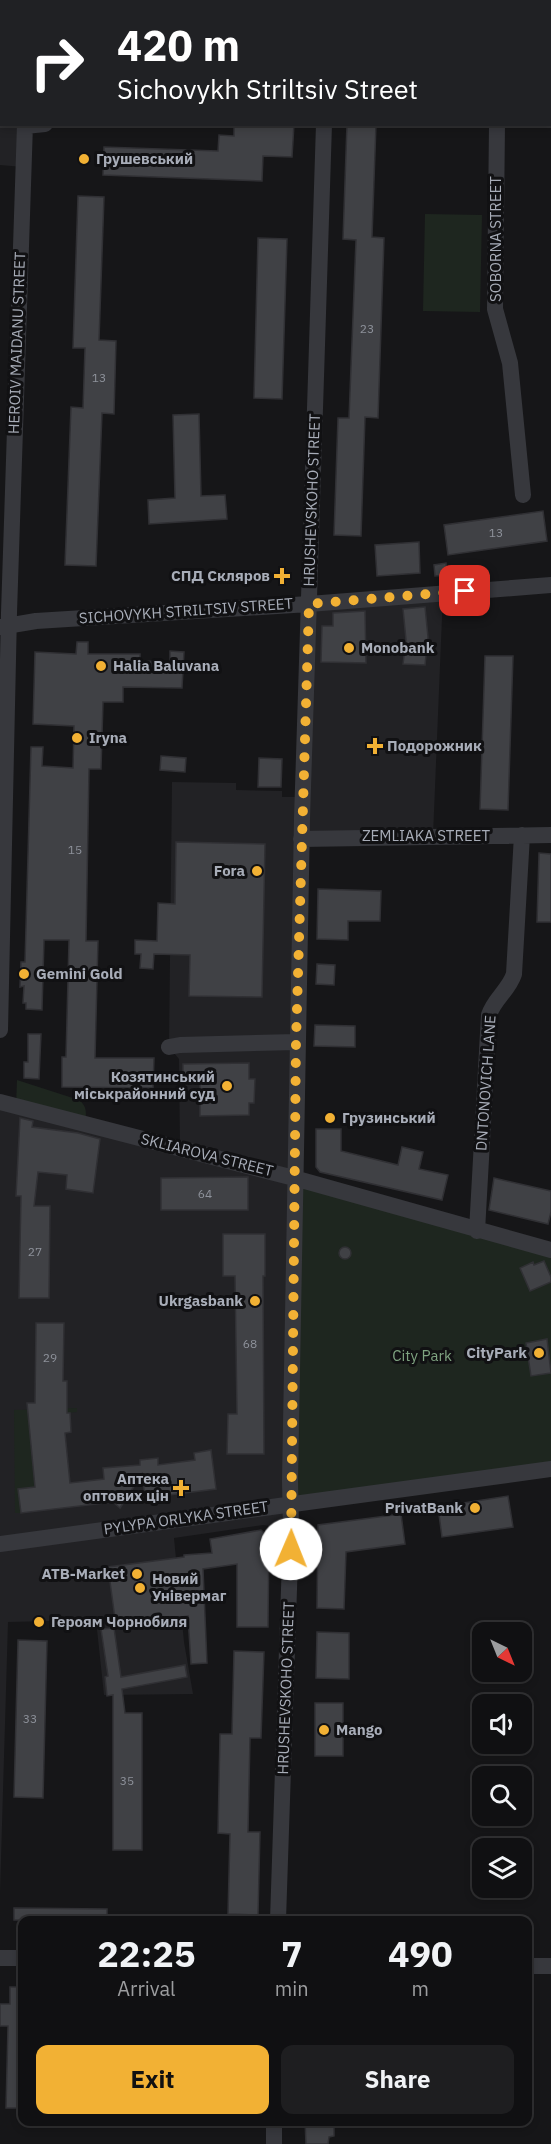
<!DOCTYPE html>
<meta charset="utf-8">
<style>
:root{--surface:#101012;--page:#1e1e20;--text:#f1f3f6;--muted:#9c9d9f;--line:#303032;--accent:#f2b134}
body{margin:0;font-family:"IBM Plex Sans",sans-serif;background:var(--page);color:var(--text);height:100vh;display:flex;flex-direction:column;font-size:22px;white-space:nowrap}
*{box-sizing:border-box;margin:0}
p{font-size:20px;color:var(--muted)}
.icon{flex:none;width:33px;height:33px;fill:none;stroke:currentColor;stroke-width:2;stroke-linecap:round;stroke-linejoin:round}
.map{position:relative;flex:1;overflow:hidden}
.sheet{position:absolute;left:18px;top:1916px;width:514px;height:210px;display:flex;flex-direction:column;background:var(--surface);border-radius:12px;box-shadow:0 3px 9px #0003,0 0 0 2px var(--line)}
.sheet>*{flex:none}
.top-card{position:absolute;left:0px;top:0px;width:552px;height:126px;box-shadow:0 3px 9px #0003,0 0 0 2px var(--line);background:#202124;color:#fff;overflow:hidden}
.needle{width:39px;rotate:137deg}
.controls{position:absolute;left:472px;top:1622px;display:grid;gap:12px}
.controls a{display:grid;place-items:center;width:60px;height:60px;border-radius:12px;background:var(--surface);box-shadow:0 3px 9px #0003,0 0 0 2px var(--line);font-size:30px}
.pin{position:absolute;display:grid;place-items:center;width:51px;height:51px;color:#fff;margin:-26px;border-radius:12px;box-shadow:0 3px 9px #0006}
.me{position:absolute;width:66px;margin:-33px;rotate:1deg;stroke-linejoin:round;filter:drop-shadow(0 0 4px #0008)}
.turn{display:flex;align-items:center;gap:21px;height:126px;padding:0 18px;font-size:27px}
.turn .icon{width:78px;height:78px;stroke-width:2.5}
.turn b{display:block;font-size:42px;line-height:51px}
.eta{display:flex;justify-content:space-evenly;align-items:center;height:102px;text-align:center}
.eta b{font-size:36px;font-weight:700;line-height:42px}
.cta{display:flex;gap:12px;margin-top:auto;padding:12px 18px}
.cta a{flex:1;height:69px;border-radius:12px;background:var(--accent);color:#111;font-size:24px;font-weight:700;line-height:69px;text-align:center}
.cta a+a{background:var(--page);color:var(--text)}
.map>svg:first-child{display:block}
.built{fill:#222225}
.green{fill:#1e261f}
.building{fill:#404145;stroke:#303034;stroke-width:1.5}
.lines{fill:none;stroke-linecap:round;stroke-linejoin:round}
.minor{stroke:#37383d;stroke-width:16}
.route{stroke:#f2b134;stroke-width:10;stroke-dasharray:0 18}
.poi-dot{fill:#f2b134;stroke:#111113;stroke-width:2}
.labels{text-anchor:middle;stroke-width:6;stroke-linejoin:round;paint-order:stroke}
.number-label{font-size:12px;fill:#8e929b}
.poi-label{font-size:15px;font-weight:bold;fill:#a8adb8;stroke:#111113;text-anchor:start}
.street-label{font-size:15px;fill:#a8adb8;stroke:#111113}
.park-label{font-size:15px;fill:#7fa381;stroke:#111113}
</style>
<div class="map">
<svg width="551" height="2144" viewBox="0 0 551 2144">
<rect width="100%" height="100%" fill="#161618"/>
<!-- built -->
<path class="built" d="M0,0h28l-26,2v122l23,1 -2,42 -23,-2z
M443,593l-10,243 -131,3 -11,690 -28,-4 -89,13 10,104 9,52 -89,1 -8,-75 -88,2 -8,271v-791l180,46 -1,-89 -10,-12 3,-265 64,1v7l46,1v6h20l7,-193z"/>
<!-- green -->
<path class="green" d="M425,214l57,1 -2,97 -57,-1z
M17,1080l62,20c9,7 7,14 6,24l-69,-17z
M294,1178l257,72v219l-260,35z
M77,1408v4l-49,5 7,70 -17,2 3,24h-6l-1,-103z"/>
<!-- building -->
<path class="building" d="M234,124h60l-2,33 -29,-1 -1,25 -159,-6 1,-28 114,4 1,-16 15,1z
M347,124h29l-4,113 12,1 -6,180 -13,-1 -4,119 -27,-1 4,-117h11l7,-178 -13,-1z
M78,196l26,1 -5,143 17,1 -2,73 -12,-1 -6,153 -31,-1 6,-158 12,1 2,-60h-12z
M258,238l29,1 -5,160 -28,-1z
M199,414l2,82 24,-1 2,24 -78,5 -1,-24 27,-2 -2,-83z
M543,511l4,30 -99,14 -4,-30z
M419,542l1,31 -43,3 -2,-31z
M446,563l1,12 -12,1 -1,-11z
M425,607l3,30 -3,28 -22,-1 3,-24 -3,-31z
M365,611l1,52 -45,-1 1,-36h11v-13z
M77,642h11v12h52v7l30,1v-11l14,1 -2,36 -59,-1v15h-20l-2,67h-12l-3,172h12l-3,117h59l-1,30 -91,-1v-30h4l3,-117h-25l-2,70 -16,-1v-6h-3l1,-17 -4,1 1,-25h4l6,-215h12l-1,19 31,2 1,-42 -41,-2 2,-72 41,2z
M485,656h28l-5,154 -28,-1z
M161,756l25,2 -1,14 -25,-2z
M259,758l23,1 -1,28h-23z
M176,842l89,2 -3,153 -73,-1 1,-41 -36,-1 -1,15 -13,-1 1,-14h-6v-14l22,1 1,-38 17,1z
M539,853l12,1v68h-14z
M318,889l63,2 -1,30h-32v19l-31,-1z
M317,964l18,1 -1,20 -18,-1z
M315,1025l40,1v21l-41,-1z
M28,1034h13l-2,45 -15,-1v-16h4z
M249,1063v16h6l-1,24h-5v12l-49,1v-35h-17v-17z
M20,1118l13,3 -1,6 46,6 22,6 -7,54 -27,-4 1,-14 -29,-3 -4,34h16l-1,92h-30l2,-102h-5z
M316,1129h25v22l57,14 4,-18 21,5 -4,17 29,6 -6,25 -122,-28 -4,-5z
M248,1177v33h-87v-32z
M494,1178l57,13v21l-3,12 -59,-14z
M223,1234h42v42h-2l1,178h-37l1,-40h9l-2,-138h-12z
M339 1253a6 6 0 1 1 12 0a6 6 0 1 1-12 0Z
M544,1261l7,16v5l-21,9 -10,-23 13,-6 1,3z
M36,1323h28l-1,58h4v32h3l1,19 -6,1 5,50 34,-4 -1,-11 37,-3v-5l18,-2v7l37,-5 -1,-7 17,-3 5,39 -71,9 -3,-24 -22,34 -7,-6 -92,11 -3,-24 17,-2 -8,-84h8z
M547,1339l4,34 -20,3 -5,-33z
M508,1496l5,31 -71,10 -4,-30z
M401,1514l4,30 -59,8 -2,57 -27,-1 1,-83z
M261,1530l8,7 -1,90h-31v-63l-34,5 4,94 -16,1 -3,-48 -72,10 -8,-59 76,-10v-2l28,-2 -2,-14z
M114,1628l7,49 64,-12 2,12 -65,12 3,24h17v137h-29v-155l-6,1 -2,-19 3,-1 -7,-47z
M317,1632l32,1v46l-33,-1z
M18,1640l29,1 -4,157 -29,-1z
M234,1651l30,1 -3,86h-11l-2,94h12l-2,83 -30,-1 2,-80 -12,-1 2,-99h12z
M315,1703h28v53h-28z
M14,1908l93,1v11h-93z
M10,1987h12v121h-16l2,-82h-8v-22h10z
M305,2121h29v15l-5,1 -1,7h-22z"/>
<g class="lines">
<!-- minor -->
<path class="minor" d="M28,2v-2
M328,2v-2
M507,2l1,-2
M550,28h1
M497,124l-2,185 15,54 13,132
M25,126l20,-2
M0,627l36,-6 273,-17 242,-19
M301,839l250,-4
M0,1030l9,-417 16,-489
M169,1047l11,-2 116,-3
M0,1102l294,76 257,72
M477,1231l12,-216c5,-16 20,-25 25,-41l8,-139
M0,1544l551,-75
M278,1920l13,-391 -1,-48 12,-662 22,-695
M0,1958h22
M528,1966h23
M274,2144v-23"/>
</g>
<g class="lines">
<!-- route -->
<path class="route" d="M291,1549l5,-507 13,-438 156,-13"/>
</g>
<!-- markers -->
<g class="poi-dot">
<circle cx="84" cy="159" r="6"/>
<path d="M279 567h6v6h6v6h-6v6h-6v-6h-6v-6h6z"/>
<circle cx="349" cy="648" r="6"/>
<circle cx="101" cy="666" r="6"/>
<circle cx="77" cy="738" r="6"/>
<path d="M372 737h6v6h6v6h-6v6h-6v-6h-6v-6h6z"/>
<circle cx="257" cy="871" r="6"/>
<circle cx="24" cy="974" r="6"/>
<circle cx="227" cy="1086" r="6"/>
<circle cx="330" cy="1118" r="6"/>
<circle cx="255" cy="1301" r="6"/>
<circle cx="539" cy="1353" r="6"/>
<path d="M178 1479h6v6h6v6h-6v6h-6v-6h-6v-6h6z"/>
<circle cx="475" cy="1508" r="6"/>
<circle cx="137" cy="1574" r="6"/>
<circle cx="140" cy="1588" r="6"/>
<circle cx="39" cy="1622" r="6"/>
<circle cx="324" cy="1730" r="6"/>
</g>
<g class="labels">
<!-- number labels -->
<g class="number-label">
<text x="367" y="333">23</text>
<text x="99" y="382">13</text>
<text x="496" y="537">13</text>
<text x="75" y="854">15</text>
<text x="205" y="1198">64</text>
<text x="35" y="1256">27</text>
<text x="250" y="1348">68</text>
<text x="50" y="1362">29</text>
<text x="30" y="1723">33</text>
<text x="127" y="1785">35</text>
</g>
<!-- poi labels -->
<g class="poi-label">
<text x="96" y="164">Грушевський</text>
<text x="270" y="581" text-anchor="end">СПД Скляров</text>
<text x="361" y="653">Monobank</text>
<text x="113" y="671">Halia Baluvana</text>
<text x="89" y="743">Iryna</text>
<text x="387" y="751">Подорожник</text>
<text x="245" y="876" text-anchor="end">Fora</text>
<text x="36" y="979">Gemini Gold</text>
<text x="215" y="1082" text-anchor="end">Козятинський<tspan x="215" dy="17">міськрайонний суд</tspan></text>
<text x="342" y="1123">Грузинський</text>
<text x="243" y="1306" text-anchor="end">Ukrgasbank</text>
<text x="527" y="1358" text-anchor="end">CityPark</text>
<text x="169" y="1484" text-anchor="end">Аптека<tspan x="169" dy="17">оптових цін</tspan></text>
<text x="463" y="1513" text-anchor="end">PrivatBank</text>
<text x="125" y="1579" text-anchor="end">ATB-Market</text>
<text x="152" y="1584">Новий<tspan x="152" dy="17">Універмаг</tspan></text>
<text x="51" y="1627">Героям Чорнобиля</text>
<text x="336" y="1735">Mango</text>
</g>
<!-- street labels -->
<g class="street-label">
<text transform="translate(496 239) rotate(-90)" y="5">SOBORNA STREET</text>
<text transform="translate(17 343) rotate(-88)" y="5">HEROIV MAIDANU STREET</text>
<text transform="translate(312 500) rotate(-88)" y="5">HRUSHEVSKOHO STREET</text>
<text transform="translate(186 611) rotate(-4)" y="5">SICHOVYKH STRILTSIV STREET</text>
<text x="426" y="841">ZEMLIAKA STREET</text>
<text transform="translate(486 1083) rotate(-86)" y="5">DNTONOVICH LANE</text>
<text transform="translate(207 1155) rotate(14)" y="5">SKLIAROVA STREET</text>
<text transform="translate(186 1518) rotate(-8)" y="5">PYLYPA ORLYKA STREET</text>
<text transform="translate(286 1688) rotate(-88)" y="5">HRUSHEVSKOHO STREET</text>
</g>
<!-- park labels -->
<g class="park-label">
<text x="422" y="1361">City Park</text>
</g>
</g>
</svg>
<div class="controls">
<a><svg class="needle" viewBox="-14 -14 28 28"><path d="M0-13l5 13h-10z" fill="#e53935"/><path d="M0 13l5-13h-10z" fill="#9c9d9f"/></svg></a>
<a><svg class="icon" aria-label="sound" viewBox="0 0 24 24"><path d="M4 9h4l5-4v14l-5-4H4zM17 9q2 3 0 6"/></svg></a>
<a><svg class="icon" aria-label="search" viewBox="0 0 24 24"><circle cx="10" cy="10" r="6"/><path d="M15 15l6 6"/></svg></a>
<a><svg class="icon" aria-label="layers" viewBox="0 0 24 24"><path d="M12 4l9 5-9 5-9-5zM3 14l9 5 9-5"/></svg></a>
</div>
<div class="pin" style="left:465px;top:591px;background:#d93025"><svg class="icon" aria-label="arrive" viewBox="0 0 24 24"><path d="M6 21V4h12l-3 4 3 4H6"/></svg></div>
<svg class="me" style="left:291px;top:1549px" viewBox="-20 -20 40 40"><circle r="19" fill="#fff"/><path d="M0-13L10 11 0 6-10 11z" fill="#f2b134"/></svg>
<div class="top-card">
<div class="turn"><svg class="icon" aria-label="right" viewBox="0 0 24 24"><path d="M7 20v-9h11M14 6l5 5-5 5"/></svg><div><b>420 m</b>Sichovykh Striltsiv Street</div></div>
</div>
<section class="sheet">
<div class="eta">
<div><b>22:25</b><p>Arrival</p></div>
<div><b>7</b><p>min</p></div>
<div><b>490</b><p>m</p></div>
</div>
<div class="cta"><a>Exit</a><a>Share</a></div>
</section>
</div>
